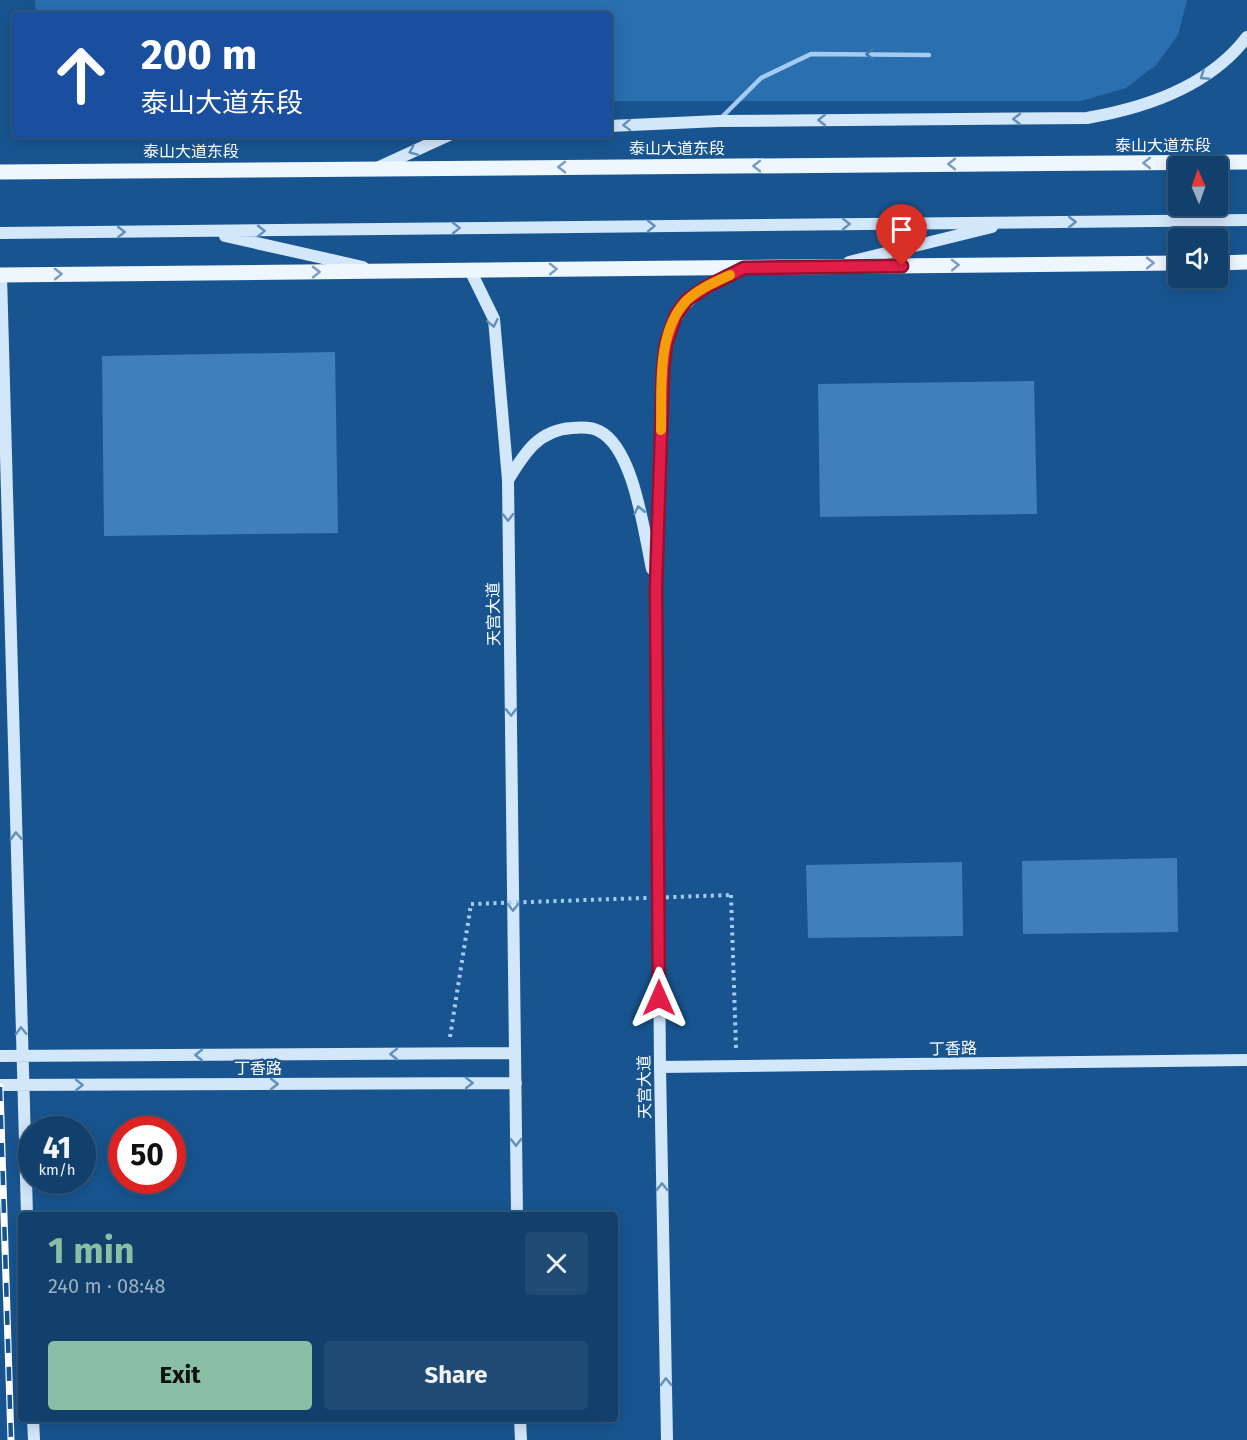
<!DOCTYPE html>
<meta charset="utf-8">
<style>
:root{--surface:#12406c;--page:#1f4b74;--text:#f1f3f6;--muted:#9cafc2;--line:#31597f;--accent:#8abfa5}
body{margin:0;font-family:"Fira Sans","Noto Sans SC",sans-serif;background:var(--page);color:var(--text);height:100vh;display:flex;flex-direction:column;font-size:22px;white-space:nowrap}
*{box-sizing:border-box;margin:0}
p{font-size:20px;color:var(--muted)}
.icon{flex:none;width:33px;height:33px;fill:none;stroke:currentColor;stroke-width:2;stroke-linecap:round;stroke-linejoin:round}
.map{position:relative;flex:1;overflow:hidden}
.sheet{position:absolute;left:18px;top:1212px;width:600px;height:210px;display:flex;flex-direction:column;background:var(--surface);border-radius:6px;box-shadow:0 3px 15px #0003,0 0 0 2px var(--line)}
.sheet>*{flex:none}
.guide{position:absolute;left:12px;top:12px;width:600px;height:126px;border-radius:6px;box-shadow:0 3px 15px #0003,0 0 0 2px var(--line);background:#1a4fa0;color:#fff;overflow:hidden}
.needle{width:39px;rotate:358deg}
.controls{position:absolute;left:1168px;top:156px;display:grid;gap:12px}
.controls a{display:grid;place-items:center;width:60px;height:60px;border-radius:6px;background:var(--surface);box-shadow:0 3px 15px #0003,0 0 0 2px var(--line);font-size:30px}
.speed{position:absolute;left:18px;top:1116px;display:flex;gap:12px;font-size:30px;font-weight:700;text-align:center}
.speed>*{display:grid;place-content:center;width:78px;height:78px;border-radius:50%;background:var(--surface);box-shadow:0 3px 15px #0003,0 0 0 2px var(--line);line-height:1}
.speed small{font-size:15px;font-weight:400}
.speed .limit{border:9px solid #d22;background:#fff;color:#111}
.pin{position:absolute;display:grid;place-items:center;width:51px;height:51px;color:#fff;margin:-62px -26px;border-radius:50% 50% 50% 0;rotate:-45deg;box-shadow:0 0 6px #0007}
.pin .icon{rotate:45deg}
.me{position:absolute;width:66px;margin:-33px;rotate:0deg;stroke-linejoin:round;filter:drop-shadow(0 0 4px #0008)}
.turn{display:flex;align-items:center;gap:21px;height:126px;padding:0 30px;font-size:27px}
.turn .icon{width:78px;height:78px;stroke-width:2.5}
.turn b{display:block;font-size:42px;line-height:51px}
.round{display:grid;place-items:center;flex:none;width:63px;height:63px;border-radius:6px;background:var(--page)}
.summary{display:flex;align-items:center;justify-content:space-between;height:102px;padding:0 30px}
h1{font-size:36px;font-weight:700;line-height:45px;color:var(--accent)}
.button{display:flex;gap:12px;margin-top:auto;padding:12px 30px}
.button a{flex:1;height:69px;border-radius:6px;background:var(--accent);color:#111;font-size:24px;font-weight:700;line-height:69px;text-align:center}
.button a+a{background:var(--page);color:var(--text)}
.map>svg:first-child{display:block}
.green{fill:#2a6faf}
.building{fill:#407fb9}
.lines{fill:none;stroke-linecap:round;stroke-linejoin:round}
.path{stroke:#a5ccf0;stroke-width:4;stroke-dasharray:3 4.5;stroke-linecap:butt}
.lane{stroke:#a5ccf0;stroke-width:4.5}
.secondary{stroke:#d3e7fb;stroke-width:12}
.primary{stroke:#eef6ff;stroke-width:15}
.rail-casing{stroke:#fff;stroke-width:7}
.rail{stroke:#185590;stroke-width:4.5;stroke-dasharray:14;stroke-linecap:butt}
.path-bridge{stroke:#a5ccf0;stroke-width:4;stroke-dasharray:3 4.5;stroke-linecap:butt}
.oneway{stroke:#4279ad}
.oneway2{stroke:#638fbb}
.oneway3{stroke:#789dc2}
.route-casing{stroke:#92132f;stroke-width:15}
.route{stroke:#e11d48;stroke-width:10}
.slow{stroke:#f59e0b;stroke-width:10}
.labels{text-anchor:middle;stroke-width:4.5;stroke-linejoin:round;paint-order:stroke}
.street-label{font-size:16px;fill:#fff;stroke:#185590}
</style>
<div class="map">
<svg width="1247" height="1440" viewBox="0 0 1247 1440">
<rect width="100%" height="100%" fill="#185590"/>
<!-- green -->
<path class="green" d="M35,0h1152l-9,35 -22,30 -30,23 -45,13h-472v-86h-573z"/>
<!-- building -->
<path class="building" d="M335,352l3,181 -234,3 -2,-180z
M1034,381l3,133 -217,3 -2,-133z
M1177,858l1,74 -155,2 -1,-73z
M962,862l1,74 -155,2 -2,-73z"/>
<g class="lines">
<!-- path -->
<path class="path" d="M731,895l5,153
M450,1037l21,-133"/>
<!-- lane -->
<path class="lane" d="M720,119l41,-41 50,-24 118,1"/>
<!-- secondary -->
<path class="secondary" d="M609,126l110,-5 368,-3c59,-10 122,-31 160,-81
M377,168l72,-33
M0,233l1247,-13
M225,236l138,31
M849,262l143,-35
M470,270l24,49 14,161 9,735
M1,275l26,940
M508,480c16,-26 30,-50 64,-52 9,-1 20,-1 27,3 35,17 45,102 53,138
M0,1056l515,-3
M660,1067l587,-7
M0,1085l516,-2
M33,1419l1,21
M520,1419l1,21
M667,1440l-7,-373 -4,-479 7,-217c8,-67 23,-74 81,-103"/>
<!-- primary -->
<path class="primary" d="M0,172l1247,-10
M1218,263l29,-1
M0,275l1179,-12"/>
<defs>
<path id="rail" d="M0,1087l11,353"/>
</defs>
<!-- rail casing -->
<use href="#rail" class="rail-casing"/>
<!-- rail -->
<use href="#rail" class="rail"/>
<!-- path-bridge -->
<path class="path-bridge" d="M471,904l260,-9"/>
</g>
<!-- one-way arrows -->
<defs><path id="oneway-chevron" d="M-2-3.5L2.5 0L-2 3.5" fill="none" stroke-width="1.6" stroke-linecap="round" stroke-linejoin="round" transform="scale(1.5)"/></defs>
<use class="oneway" href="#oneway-chevron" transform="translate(870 54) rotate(-180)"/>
<g class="oneway2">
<use href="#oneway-chevron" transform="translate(1204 76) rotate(147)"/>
<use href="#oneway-chevron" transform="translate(1017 119) rotate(180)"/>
<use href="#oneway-chevron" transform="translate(822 120) rotate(180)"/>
<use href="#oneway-chevron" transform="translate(627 125) rotate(178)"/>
<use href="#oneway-chevron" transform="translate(413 151) rotate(156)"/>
<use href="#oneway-chevron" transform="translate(1072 222)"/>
<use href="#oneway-chevron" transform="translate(846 224) rotate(-1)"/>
<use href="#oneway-chevron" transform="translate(651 226) rotate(-1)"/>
<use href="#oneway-chevron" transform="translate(456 228) rotate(-1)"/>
<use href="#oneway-chevron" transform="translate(261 231) rotate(-1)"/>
<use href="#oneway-chevron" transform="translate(121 232)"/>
<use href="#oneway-chevron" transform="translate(493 323) rotate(79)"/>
<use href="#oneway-chevron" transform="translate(639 510) rotate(-103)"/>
<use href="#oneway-chevron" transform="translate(508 517) rotate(89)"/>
<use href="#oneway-chevron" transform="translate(511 712) rotate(89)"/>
<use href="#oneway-chevron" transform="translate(16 836) rotate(-92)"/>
<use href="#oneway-chevron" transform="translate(513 907) rotate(89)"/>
<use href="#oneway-chevron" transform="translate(21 1031) rotate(-92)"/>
<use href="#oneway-chevron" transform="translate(394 1054) rotate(180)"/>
<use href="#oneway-chevron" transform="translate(199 1055) rotate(180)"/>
<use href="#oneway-chevron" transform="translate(469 1083)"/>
<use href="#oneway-chevron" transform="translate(274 1084)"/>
<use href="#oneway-chevron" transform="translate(79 1085)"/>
<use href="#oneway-chevron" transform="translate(516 1142) rotate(89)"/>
<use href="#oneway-chevron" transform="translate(662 1187) rotate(-91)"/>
<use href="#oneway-chevron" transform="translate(666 1382) rotate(-91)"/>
</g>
<g class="oneway3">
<use href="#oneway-chevron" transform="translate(1147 163) rotate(180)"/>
<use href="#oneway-chevron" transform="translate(952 164) rotate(180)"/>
<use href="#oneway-chevron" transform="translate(757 166) rotate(180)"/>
<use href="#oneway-chevron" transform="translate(562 167) rotate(180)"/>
<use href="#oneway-chevron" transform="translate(1150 263) rotate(-1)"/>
<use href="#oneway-chevron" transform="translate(955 265) rotate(-1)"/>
<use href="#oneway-chevron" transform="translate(553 269) rotate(-1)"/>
<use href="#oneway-chevron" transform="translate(316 272) rotate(-1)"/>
<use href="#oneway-chevron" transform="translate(58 274) rotate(-1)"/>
</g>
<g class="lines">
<defs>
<path id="route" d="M659,998l-3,-410 7,-217 3,-27 10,-29 11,-15 21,-14 36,-18 158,-2"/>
</defs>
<!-- route casing -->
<use href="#route" class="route-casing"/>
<!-- route -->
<use href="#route" class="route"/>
<!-- slow -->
<path class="slow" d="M661,430c1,-40 -5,-97 25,-129 12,-12 29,-19 44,-26"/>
</g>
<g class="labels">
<!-- street labels -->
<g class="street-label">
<text x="1163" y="151">泰山大道东段</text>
<text x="677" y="154">泰山大道东段</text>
<text x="191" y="157">泰山大道东段</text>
<text transform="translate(493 614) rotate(-91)" y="6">天宫大道</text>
<text transform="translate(953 1048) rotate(-1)" y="6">丁香路</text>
<text x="258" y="1074">丁香路</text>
<text transform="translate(644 1087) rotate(-91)" y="6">天宫大道</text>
</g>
</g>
</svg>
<div class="controls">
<a><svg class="needle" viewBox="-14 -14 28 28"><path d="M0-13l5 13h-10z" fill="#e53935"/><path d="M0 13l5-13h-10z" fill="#9cafc2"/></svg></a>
<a><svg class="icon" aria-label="sound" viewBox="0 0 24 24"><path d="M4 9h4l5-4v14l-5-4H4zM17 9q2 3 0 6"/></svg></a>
</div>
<div class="speed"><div>41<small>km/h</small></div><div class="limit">50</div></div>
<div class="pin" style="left:902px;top:266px;background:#d93025"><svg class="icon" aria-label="arrive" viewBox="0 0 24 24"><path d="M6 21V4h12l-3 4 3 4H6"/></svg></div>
<svg class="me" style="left:659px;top:998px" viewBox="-20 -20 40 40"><path d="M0-17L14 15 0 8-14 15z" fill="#e11d48" stroke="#fff" stroke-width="4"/></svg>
<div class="guide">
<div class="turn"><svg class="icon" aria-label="ahead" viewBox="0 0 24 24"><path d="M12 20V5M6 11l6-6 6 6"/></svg><div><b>200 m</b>泰山大道东段</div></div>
</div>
<section class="sheet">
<div class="summary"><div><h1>1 min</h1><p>240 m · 08:48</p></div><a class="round"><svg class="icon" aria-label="close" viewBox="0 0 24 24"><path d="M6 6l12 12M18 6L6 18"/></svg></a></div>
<div class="button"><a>Exit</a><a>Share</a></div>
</section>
</div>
